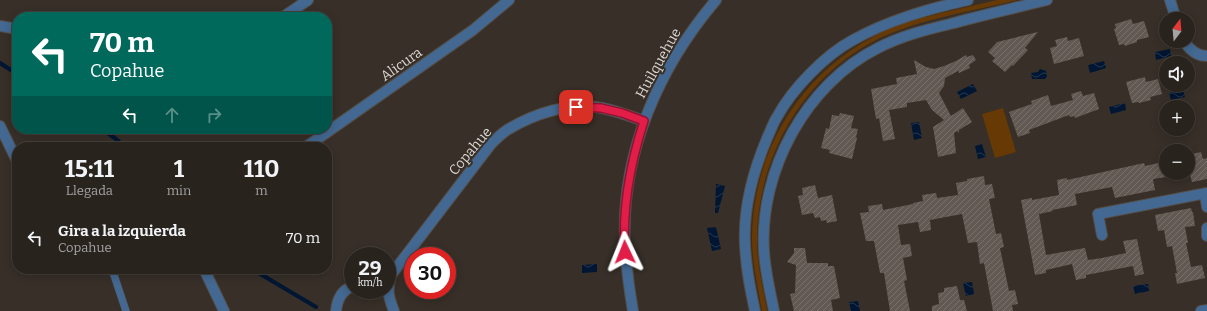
<!DOCTYPE html>
<html lang="es">
<meta charset="utf-8">
<style>
:root{--surface:#29231e;--page:#352f2b;--text:#f1f3f6;--muted:#a5a4a4;--line:#45403c}
body{margin:0;font-family:Bitter,serif;background:var(--page);color:var(--text);height:100vh;display:flex;flex-direction:column;font-size:15px;white-space:nowrap}
*{box-sizing:border-box;margin:0}
p{font-size:13px;color:var(--muted)}
.icon{flex:none;width:22px;height:22px;fill:none;stroke:currentColor;stroke-width:2;stroke-linecap:round;stroke-linejoin:round}
.map{position:relative;flex:1;overflow:hidden}
.sheet{position:absolute;left:12px;top:142px;width:320px;height:132px;display:flex;flex-direction:column;background:var(--surface);border-radius:16px;box-shadow:0 2px 10px #0003,0 0 0 1px var(--line)}
.sheet>*{flex:none}
.hud{position:absolute;left:12px;top:12px;width:320px;height:122px;border-radius:16px;box-shadow:0 2px 10px #0003,0 0 0 1px var(--line);background:#00695c;color:#fff;overflow:hidden}
.needle{width:26px;rotate:16deg}
.controls{position:absolute;left:1159px;top:12px;display:grid;gap:8px}
.controls a{display:grid;place-items:center;width:36px;height:36px;border-radius:50%;background:var(--surface);box-shadow:0 2px 10px #0003,0 0 0 1px var(--line);font-size:20px}
.speed{position:absolute;left:344px;top:247px;display:flex;gap:8px;font-size:20px;font-weight:700;text-align:center}
.speed>*{display:grid;place-content:center;width:52px;height:52px;border-radius:50%;background:var(--surface);box-shadow:0 2px 10px #0003,0 0 0 1px var(--line);line-height:1}
.speed small{font-size:10px;font-weight:400}
.speed .limit{border:6px solid #d22;background:#fff;color:#111}
.pin{position:absolute;display:grid;place-items:center;width:34px;height:34px;color:#fff;margin:-17px;border-radius:8px;box-shadow:0 2px 6px #0006}
.me{position:absolute;width:44px;margin:-22px;rotate:358deg;stroke-linejoin:round;filter:drop-shadow(0 0 3px #0008)}
.turn{display:flex;align-items:center;gap:14px;height:84px;padding:0 12px;font-size:18px}
.turn .icon{width:52px;height:52px;stroke-width:2.5}
.turn b{display:block;font-size:28px;line-height:34px}
.lanes{display:flex;align-items:center;height:38px;padding:0 12px;background:#0003;justify-content:center;gap:20px;direction:ltr}
.lanes .off{opacity:.35}
.eta{display:flex;justify-content:space-evenly;align-items:center;height:68px;text-align:center}
.eta b{font-size:24px;font-weight:700;line-height:28px}
ul{padding:0;list-style:none}
li{display:flex;align-items:center;gap:12px;height:56px;padding:0 12px}
li div{flex:1}
li b{display:block;font-size:15px}
li em{font-style:normal}
.map>svg:first-child{display:block}
.green{fill:#673904}
.water{fill:url(#water-waves)}
.lines{fill:none;stroke-linecap:round;stroke-linejoin:round}
.stream{stroke:#001633;stroke-width:4}
.building{fill:url(#building-hatch)}
.service-casing{stroke:#554d47;stroke-width:8}
.minor-casing{stroke:#554d47;stroke-width:12}
.service{stroke:#436891;stroke-width:7}
.minor{stroke:#436891;stroke-width:10}
.route-casing{stroke:#92132f;stroke-width:10}
.route{stroke:#e11d48;stroke-width:7}
.labels{text-anchor:middle;stroke-width:4;stroke-linejoin:round;paint-order:stroke}
.street-label{font-size:14px;fill:#dcd7d2;stroke:#372f28}
</style>
<div class="map">
<svg width="1207" height="311" viewBox="0 0 1207 311">
<defs>
<pattern id="water-waves" width="16" height="10" patternUnits="userSpaceOnUse"><rect width="16" height="10" fill="#001633"/><path d="M0 5q4-4 8 0t8 0" fill="none" stroke="#253750"/></pattern>
<pattern id="building-hatch" width="6" height="6" patternUnits="userSpaceOnUse"><rect width="6" height="6" fill="#625952"/><path d="M-1 1l2-2M0 6l6-6M5 7l2-2" fill="none" stroke="#78706a"/></pattern>
</defs>
<rect width="100%" height="100%" fill="#372f28"/>
<!-- green -->
<path class="green" d="M997,0h21c-46,11 -98,19 -140,39 -76,37 -122,121 -121,203 0,23 6,46 10,69h-5c-4,-24 -10,-48 -10,-72 1,-97 56,-177 146,-214 14,-6 29,-8 43,-12 19,-4 38,-9 56,-13z
M1003,108l13,44 -21,6 -13,-44z"/>
<!-- water -->
<path class="water" d="M1170,49l1,7 -15,4 -1,-8z
M1104,61l2,7 -16,5 -2,-8z
M1040,69l6,2 1,5 -2,3h-13l-1,-6 7,-1z
M973,84l4,7 -16,8 -4,-7z
M1183,90l2,7 -14,3 -2,-7z
M1125,103l1,7 -15,4 -2,-7z
M919,122l3,16 -8,2 -3,-17z
M982,144l4,13 -8,2 -3,-13z
M716,184l9,2 -7,27h-3z
M716,227l5,22 -9,2 -5,-23z
M597,264v8l-15,1v-8z
M972,282l2,12 -8,2 -3,-13z
M1148,284l1,7 -14,3 -2,-8z
M858,301l2,10h-9l-2,-9z"/>
<g class="lines">
<!-- stream -->
<path class="stream" d="M0,63l17,11
M102,129l14,10 9,8
M255,269l2,3 59,35"/>
</g>
<!-- building -->
<path class="building" d="M1131,19l2,5 11,-3 5,16 -12,3v2l-12,4 -1,-2 -5,1 -5,-16 2,-1 -1,-4z
M1038,32l-13,16 3,2 -15,16 -1,-1 -7,7 -13,-11 3,-3 -7,-6 9,-10z
M1067,37l1,4 11,-3 5,18 -30,8 -4,-16 7,-2 -2,-6z
M966,55l1,2 6,-2 3,5 -7,5 1,3 -11,5 -1,-2 -13,7 -1,8 -5,7 12,23 12,-8 9,14 -13,8v3l-2,-2 -3,2 2,20 -18,4 -5,-30 11,-7 -12,-10 -6,-10 -19,3v4l-18,3 6,29 -12,2 -4,-23 -3,1 -5,-30 26,-5 -1,-6 21,-4 -3,-14 12,7 8,2 10,-3 12,-5z
M1145,77l1,5 12,-3 4,15 -12,3 1,3 -12,3 -1,-1 -6,1 -6,-21z
M1081,91l2,5 11,-3 5,16 -24,9 -1,-2 -4,1 -1,-2 -40,15 1,3 -12,4 -9,-25 23,-8 -1,-3 17,-6 3,11 22,-6 -2,-6z
M840,113l14,3 -3,12 7,1 -2,8 1,1 -5,21 -23,-6 1,-3 -9,-2 5,-20 3,1 3,-14 7,1z
M1201,152l2,7 4,-1v21l-15,3 -3,-11h-1v-16z
M1163,162l3,15 -13,2 2,11 -40,8 -3,-11 -37,7 2,11 -25,5 1,1 -14,3 7,41 39,-7 3,12 14,-2 24,-5 -3,-12 14,-2 7,35 -9,2 -2,-10 -47,9v3l-10,2 -4,-16 -26,6v3l-11,2 -14,-75 11,-2v2l27,-5 -2,-15 10,-2v2l77,-17 1,3z
M984,176l1,9 7,-1 3,14 -6,1 7,35 5,-1 3,14 -4,1 9,43 6,-1 3,14 -6,1 1,6h-20l-9,-48 -4,1 -3,-22 -9,1 -6,-29 -32,6 1,10 -11,2 -2,-10 -20,3 3,20 9,-1 2,12 -9,2 4,22 -3,1 6,30h-20l-6,-38h-4l-6,-32h-8l-6,-28 9,-1 -1,-6 14,-2 1,6 30,-6v-1l10,-2 -1,-6 14,-2 1,5 21,-3 -2,-12 11,-2v-2z
M815,185l3,13 14,-3 5,26 -10,2 -1,-3 -5,1 -1,-4 -5,1 -2,-5 -11,2 -4,-19 5,-1 -1,-7z
M1191,208l1,4h1l2,14 -10,1 3,16h-2l5,24 11,-2 3,13 -28,6 -2,-11h2l-5,-27 -5,1 -3,-17 -6,1 -3,-16z
M794,248h11l2,15h21v3h6l6,32 -9,2 2,11h-39l-4,-17 5,-1 1,-28 -9,-3 7,-9z
M957,286l3,14h4l3,11h-35v-5l7,-2 -1,-11 6,-1v-4z"/>
<g class="lines">
<defs>
<path id="service" d="M112,269l14,42"/>
<path id="minor" d="M1170,0l6,19
M283,17l25,-17
M0,26l17,3
M1184,41c5,8 12,15 23,15
M0,126l17,35
M306,147l167,-117 36,-30
M1205,194l2,13
M1207,228v8
M1102,235l-4,-21 109,-21
M204,269l20,42
M336,311c1,-11 6,-21 17,-25
M394,311c-6,-15 -7,-20 -3,-36l100,-131c5,-5 10,-10 16,-14 28,-17 63,-28 95,-22 15,3 28,8 42,13
M633,311c-4,-23 -7,-46 -8,-69 -4,-89 34,-175 91,-242
M755,311c-5,-22 -9,-44 -10,-66 -2,-38 8,-74 23,-109 3,-6 5,-13 9,-19 15,-28 48,-62 76,-77 36,-20 75,-31 115,-40
M774,311c-4,-20 -9,-40 -10,-60 -5,-80 42,-167 114,-203 23,-12 47,-18 72,-24 32,-9 65,-16 97,-24
M1201,311l6,-1"/>
</defs>
<!-- service casing -->
<use href="#service" class="service-casing"/>
<!-- minor casing -->
<use href="#minor" class="minor-casing"/>
<!-- service -->
<use href="#service" class="service"/>
<!-- minor -->
<use href="#minor" class="minor"/>
</g>
<g class="lines">
<defs>
<path id="route" d="M576,107l25,1 21,5 22,8c-14,43 -22,86 -19,131"/>
</defs>
<!-- route casing -->
<use href="#route" class="route-casing"/>
<!-- route -->
<use href="#route" class="route"/>
</g>
<g class="labels">
<!-- street labels -->
<g class="street-label">
<text transform="translate(658 63) rotate(-61)" y="5">Huilquehue</text>
<text transform="translate(401 64) rotate(-35)" y="5">Alicura</text>
<text transform="translate(470 151) rotate(-50)" y="5">Copahue</text>
</g>
</g>
</svg>
<div class="controls">
<a><svg class="needle" viewBox="-14 -14 28 28"><path d="M0-13l5 13h-10z" fill="#e53935"/><path d="M0 13l5-13h-10z" fill="#a5a4a4"/></svg></a>
<a><svg class="icon" aria-label="sound" viewBox="0 0 24 24"><path d="M4 9h4l5-4v14l-5-4H4zM17 9q2 3 0 6"/></svg></a>
<a>+</a>
<a>−</a>
</div>
<div class="speed"><div>29<small>km/h</small></div><div class="limit">30</div></div>
<div class="pin" style="left:576px;top:107px;background:#d93025"><svg class="icon" aria-label="arrive" viewBox="0 0 24 24"><path d="M6 21V4h12l-3 4 3 4H6"/></svg></div>
<svg class="me" style="left:625px;top:252px" viewBox="-20 -20 40 40"><path d="M0-17L14 15 0 8-14 15z" fill="#e11d48" stroke="#fff" stroke-width="4"/></svg>
<div class="hud">
<div class="turn"><svg class="icon" aria-label="left" viewBox="0 0 24 24"><path d="M17 20v-9H6M10 6l-5 5 5 5"/></svg><div><b>70 m</b>Copahue</div></div>
<div class="lanes"><svg class="icon" aria-label="left" viewBox="0 0 24 24"><path d="M17 20v-9H6M10 6l-5 5 5 5"/></svg><svg class="icon off" aria-label="ahead" viewBox="0 0 24 24"><path d="M12 20V5M6 11l6-6 6 6"/></svg><svg class="icon off" aria-label="right" viewBox="0 0 24 24"><path d="M7 20v-9h11M14 6l5 5-5 5"/></svg></div>
</div>
<section class="sheet">
<div class="eta">
<div><b>15:11</b><p>Llegada</p></div>
<div><b>1</b><p>min</p></div>
<div><b>110</b><p>m</p></div>
</div>
<ul>
<li><svg class="icon" aria-label="left" viewBox="0 0 24 24"><path d="M17 20v-9H6M10 6l-5 5 5 5"/></svg><div><b>Gira a la izquierda</b><p>Copahue</p></div><em>70 m</em></li>
</ul>
</section>
</div>
